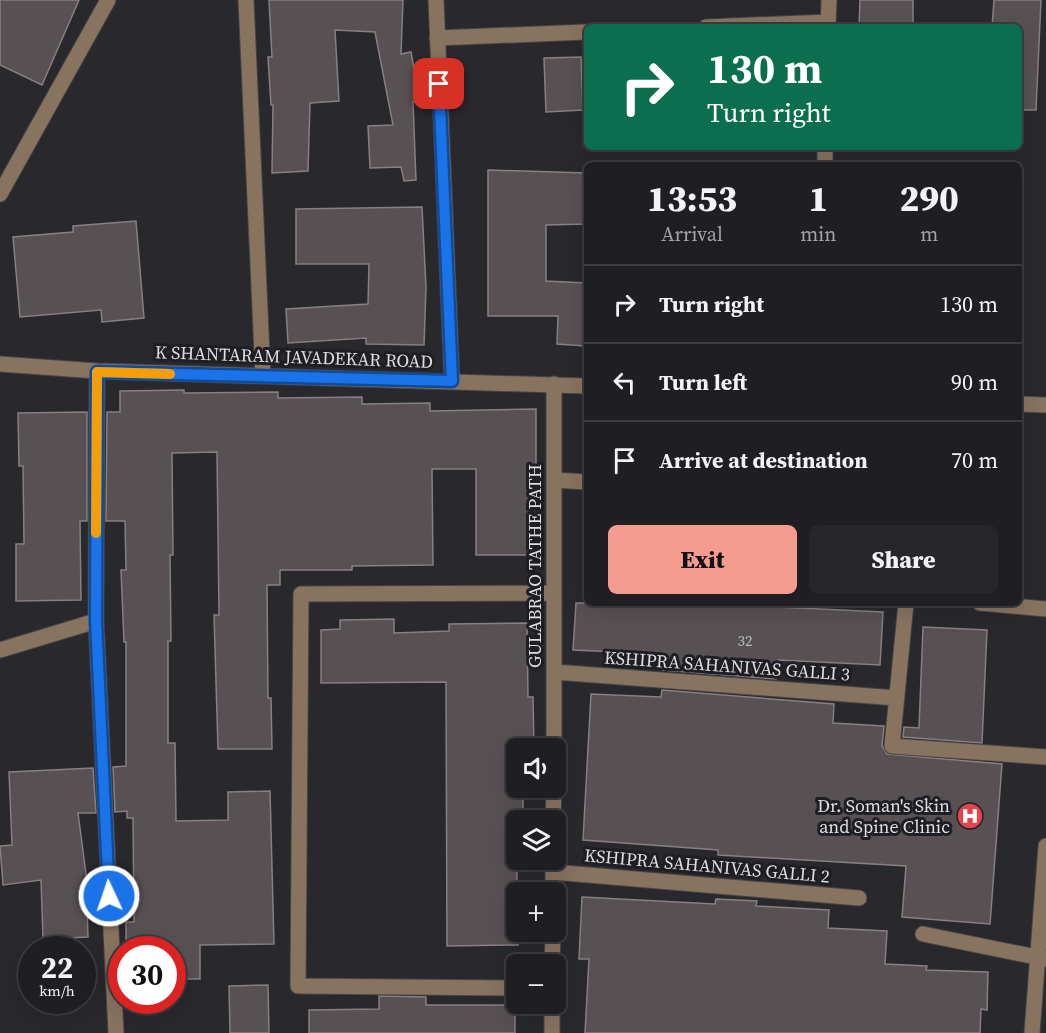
<!DOCTYPE html>
<meta charset="utf-8">
<style>
:root{--surface:#1f1e22;--page:#27272a;--text:#f1f3f6;--muted:#a1a2a5;--line:#3c3c40;--accent:#f59c91}
body{margin:0;font-family:"Source Serif 4",serif;background:var(--page);color:var(--text);height:100vh;display:flex;flex-direction:column;font-size:22px;white-space:nowrap}
*{box-sizing:border-box;margin:0}
p{font-size:20px;color:var(--muted)}
.icon{flex:none;width:33px;height:33px;fill:none;stroke:currentColor;stroke-width:2;stroke-linecap:round;stroke-linejoin:round}
.map{position:relative;flex:1;overflow:hidden}
.panel{position:absolute;left:584px;top:162px;width:438px;height:444px;display:flex;flex-direction:column;background:var(--surface);border-radius:9px;box-shadow:0 6px 24px #0002,0 0 0 2px var(--line)}
.panel>*{flex:none}
.top-card{position:absolute;left:584px;top:24px;width:438px;height:126px;border-radius:9px;box-shadow:0 6px 24px #0002,0 0 0 2px var(--line);background:#0b6e4f;color:#fff;overflow:hidden}
.buttons{position:absolute;left:506px;top:738px;display:grid;gap:12px}
.buttons a{display:grid;place-items:center;width:60px;height:60px;border-radius:9px;background:var(--surface);box-shadow:0 6px 24px #0002,0 0 0 2px var(--line);font-size:30px}
.speed{position:absolute;left:18px;top:936px;display:flex;gap:12px;font-size:30px;font-weight:700;text-align:center}
.speed>*{display:grid;place-content:center;width:78px;height:78px;border-radius:50%;background:var(--surface);box-shadow:0 6px 24px #0002,0 0 0 2px var(--line);line-height:1}
.speed small{font-size:15px;font-weight:400}
.speed .limit{border:9px solid #d22;background:#fff;color:#111}
.pin{position:absolute;display:grid;place-items:center;width:51px;height:51px;color:#fff;margin:-26px;border-radius:12px;box-shadow:0 3px 9px #0006}
.me{position:absolute;width:66px;margin:-33px;rotate:357deg;stroke-linejoin:round;filter:drop-shadow(0 0 4px #0008)}
.turn{display:flex;align-items:center;gap:21px;height:126px;padding:0 24px;font-size:27px}
.turn .icon{width:78px;height:78px;stroke-width:2.5}
.turn b{display:block;font-size:42px;line-height:51px}
.eta{display:flex;justify-content:space-evenly;align-items:center;height:102px;text-align:center}
.eta b{font-size:36px;font-weight:800;line-height:42px}
.primary-button{display:flex;gap:12px;margin-top:auto;padding:12px 24px}
.primary-button a{flex:1;height:69px;border-radius:9px;background:var(--accent);color:#111;font-size:24px;font-weight:800;line-height:69px;text-align:center}
.primary-button a+a{background:var(--page);color:var(--text)}
ul{padding:0;list-style:none}
li{display:flex;align-items:center;gap:18px;height:78px;padding:0 24px;border-top:2px solid var(--line)}
li div{flex:1}
li b{display:block;font-size:22px}
li em{font-style:normal}
.map>svg:first-child{display:block}
.building{fill:#585153;stroke:#877f81;stroke-width:1.5}
.lines{fill:none;stroke-linecap:round;stroke-linejoin:round}
.minor-casing{stroke:#46454a;stroke-width:17}
.minor{stroke:#88735f;stroke-width:15}
.route-casing{stroke:#114b97;stroke-width:15}
.route{stroke:#1a73e8;stroke-width:10}
.slow{stroke:#f59e0b;stroke-width:10}
.labels{text-anchor:middle;stroke-width:6;stroke-linejoin:round;paint-order:stroke}
.number-label{font-size:15px;fill:#bcbabe}
.street-label{font-size:18px;fill:#dedde1;stroke:#1f1e24}
.poi-label{font-size:18px;fill:#dedde1;stroke:#1f1e24;text-anchor:end}
</style>
<div class="map">
<svg width="1046" height="1033" viewBox="0 0 1046 1033">
<rect width="100%" height="100%" fill="#29282d"/>
<!-- building -->
<path class="building" d="M0,0h79l-37,85 -42,-20z
M269,0h134l-2,54 10,-2 9,49 -7,1 3,78 -12,1 -3,-14 -31,1 -2,-42 25,-1 -18,-93 -40,-2 4,71 -29,2 -2,68 -36,2 1,-68h-2l-3,-48h4z
M860,0h53v27h-54z
M994,0h47l-5,110h-18v-83h-26z
M581,57l2,53 -37,2 -2,-54z
M488,170l98,3v51l-40,1v56l40,2v63l-29,-2 1,-28h-70z
M422,207l4,80 -2,58 -58,-1v-6l-78,5 -2,-34 82,-5 1,-40h-73v-55z
M136,221l8,97 -42,4 -1,-12 -81,7 -7,-80 60,-5v-6z
M184,390v3l94,-1v6l84,-1v7l68,-1v8l106,-2v59h-7v87h-53v-86h-44l1,96 -81,1v4h-72v15h-13l1,113h3l1,51h-54l-4,-134h5l-2,-163 -45,1 1,102h-3l1,86h-3v102h7l1,78 52,-1v-28l42,-1 4,153 -74,1v34h-28v-29h-46v-28h8l-1,-104h-6v-7l-12,1 -2,-45 13,-1v-124h-2l-3,-72h5l-1,-49h-19l1,-109h13v-21z
M87,412v109h-7l1,79 -65,1v-57h8l-1,-78h-4l-1,-53z
M576,603h120l187,9 -3,53 -102,-5 -2,19 -113,-9 1,-16 -91,-4z
M394,619v14l55,-2v-7l78,-1 1,74h5l1,51h-18v47h7v25h-7l2,125 -71,1 -1,-264 -125,1v-53l19,-1v-9z
M923,627l64,3 -5,113 -79,-6 1,-10 15,1z
M662,690l172,14 -1,19 51,3 -2,20 5,8 115,10 -12,160 -88,-7 4,-51 -188,-11v-5l-135,-10 8,-146 70,3z
M93,768l3,45h-18l8,61 2,63 -45,2 -2,-59 -38,5 -3,-39 12,-1 -3,-73z
M582,897l133,7 1,-5 41,2 -1,5 73,4 -1,18 59,3 -2,33 42,2 -1,4 62,2 -1,38 -6,-1 -1,24h-395l4,-74h-10z
M268,985l1,48h-39l-1,-47z
M379,996l47,1v8h89v28h-206v-23l70,-1z"/>
<g class="lines">
<defs>
<path id="minor" d="M246,0l17,376
M436,0l16,381
M706,27l122,-5
M828,27l1,-27
M437,38l149,-6
M825,165v-18
M0,194l108,-194
M0,364l97,7 489,15
M97,371l-1,250 20,412
M1018,404l28,1
M554,480l32,2
M906,603l-14,143 154,11
M980,603l66,6
M0,650l96,-29
M555,672l342,26
M554,748v-364
M553,820l1,-32
M553,872l306,26
M553,892v-32
M923,934l123,25
M552,964l1,-32
M516,988l-218,-2 3,-392 253,-1
M552,1033v-29
M1032,1033l14,-187"/>
</defs>
<!-- minor casing -->
<use href="#minor" class="minor-casing"/>
<!-- minor -->
<use href="#minor" class="minor"/>
</g>
<g class="lines">
<defs>
<path id="route" d="M109,896l-13,-275 1,-249 355,9 -13,-297"/>
</defs>
<!-- route casing -->
<use href="#route" class="route-casing"/>
<!-- route -->
<use href="#route" class="route"/>
<!-- slow -->
<path class="slow" d="M96,533l1,-161 73,2"/>
</g>
<!-- icons -->
<defs>
<symbol id="hospital-disc" viewBox="-11 -11 22 22"><circle r="9.5" fill="#e0444e" stroke="#1f1e24"/><path d="M-5-5h3v3.5h4V-5h3V5h-3V1.5h-4V5h-3Z" fill="#fff"/></symbol>
</defs>
<g fill-rule="evenodd">
<use href="#hospital-disc" x="955" y="801" width="30" height="30"/>
</g>
<g class="labels">
<!-- number labels -->
<g class="number-label">
<text x="745" y="646">32</text>
</g>
<!-- street labels -->
<g class="street-label">
<text transform="translate(294 357) rotate(2)" y="6">K SHANTARAM JAVADEKAR ROAD</text>
<text transform="translate(535 566) rotate(-90)" y="6">GULABRAO TATHE PATH</text>
<text transform="translate(727 666) rotate(4)" y="6">KSHIPRA SAHANIVAS GALLI 3</text>
<text transform="translate(707 866) rotate(5)" y="6">KSHIPRA SAHANIVAS GALLI 2</text>
</g>
<!-- poi labels -->
<g class="poi-label">
<text x="950" y="812">Dr. Soman's Skin<tspan x="950" dy="21">and Spine Clinic</tspan></text>
</g>
</g>
</svg>
<div class="buttons">
<a><svg class="icon" aria-label="sound" viewBox="0 0 24 24"><path d="M4 9h4l5-4v14l-5-4H4zM17 9q2 3 0 6"/></svg></a>
<a><svg class="icon" aria-label="layers" viewBox="0 0 24 24"><path d="M12 4l9 5-9 5-9-5zM3 14l9 5 9-5"/></svg></a>
<a>+</a>
<a>−</a>
</div>
<div class="speed"><div>22<small>km/h</small></div><div class="limit">30</div></div>
<div class="pin" style="left:439px;top:84px;background:#d93025"><svg class="icon" aria-label="arrive" viewBox="0 0 24 24"><path d="M6 21V4h12l-3 4 3 4H6"/></svg></div>
<svg class="me" style="left:109px;top:896px" viewBox="-20 -20 40 40"><circle r="17" fill="#1a73e8" stroke="#fff" stroke-width="3"/><path d="M0-11L8 9 0 5-8 9z" fill="#fff"/></svg>
<div class="top-card">
<div class="turn"><svg class="icon" aria-label="right" viewBox="0 0 24 24"><path d="M7 20v-9h11M14 6l5 5-5 5"/></svg><div><b>130 m</b>Turn right</div></div>
</div>
<section class="panel">
<div class="eta">
<div><b>13:53</b><p>Arrival</p></div>
<div><b>1</b><p>min</p></div>
<div><b>290</b><p>m</p></div>
</div>
<ul>
<li><svg class="icon" aria-label="right" viewBox="0 0 24 24"><path d="M7 20v-9h11M14 6l5 5-5 5"/></svg><div><b>Turn right</b></div><em>130 m</em></li>
<li><svg class="icon" aria-label="left" viewBox="0 0 24 24"><path d="M17 20v-9H6M10 6l-5 5 5 5"/></svg><div><b>Turn left</b></div><em>90 m</em></li>
<li><svg class="icon" aria-label="arrive" viewBox="0 0 24 24"><path d="M6 21V4h12l-3 4 3 4H6"/></svg><div><b>Arrive at destination</b></div><em>70 m</em></li>
</ul>
<div class="primary-button"><a>Exit</a><a>Share</a></div>
</section>
</div>
